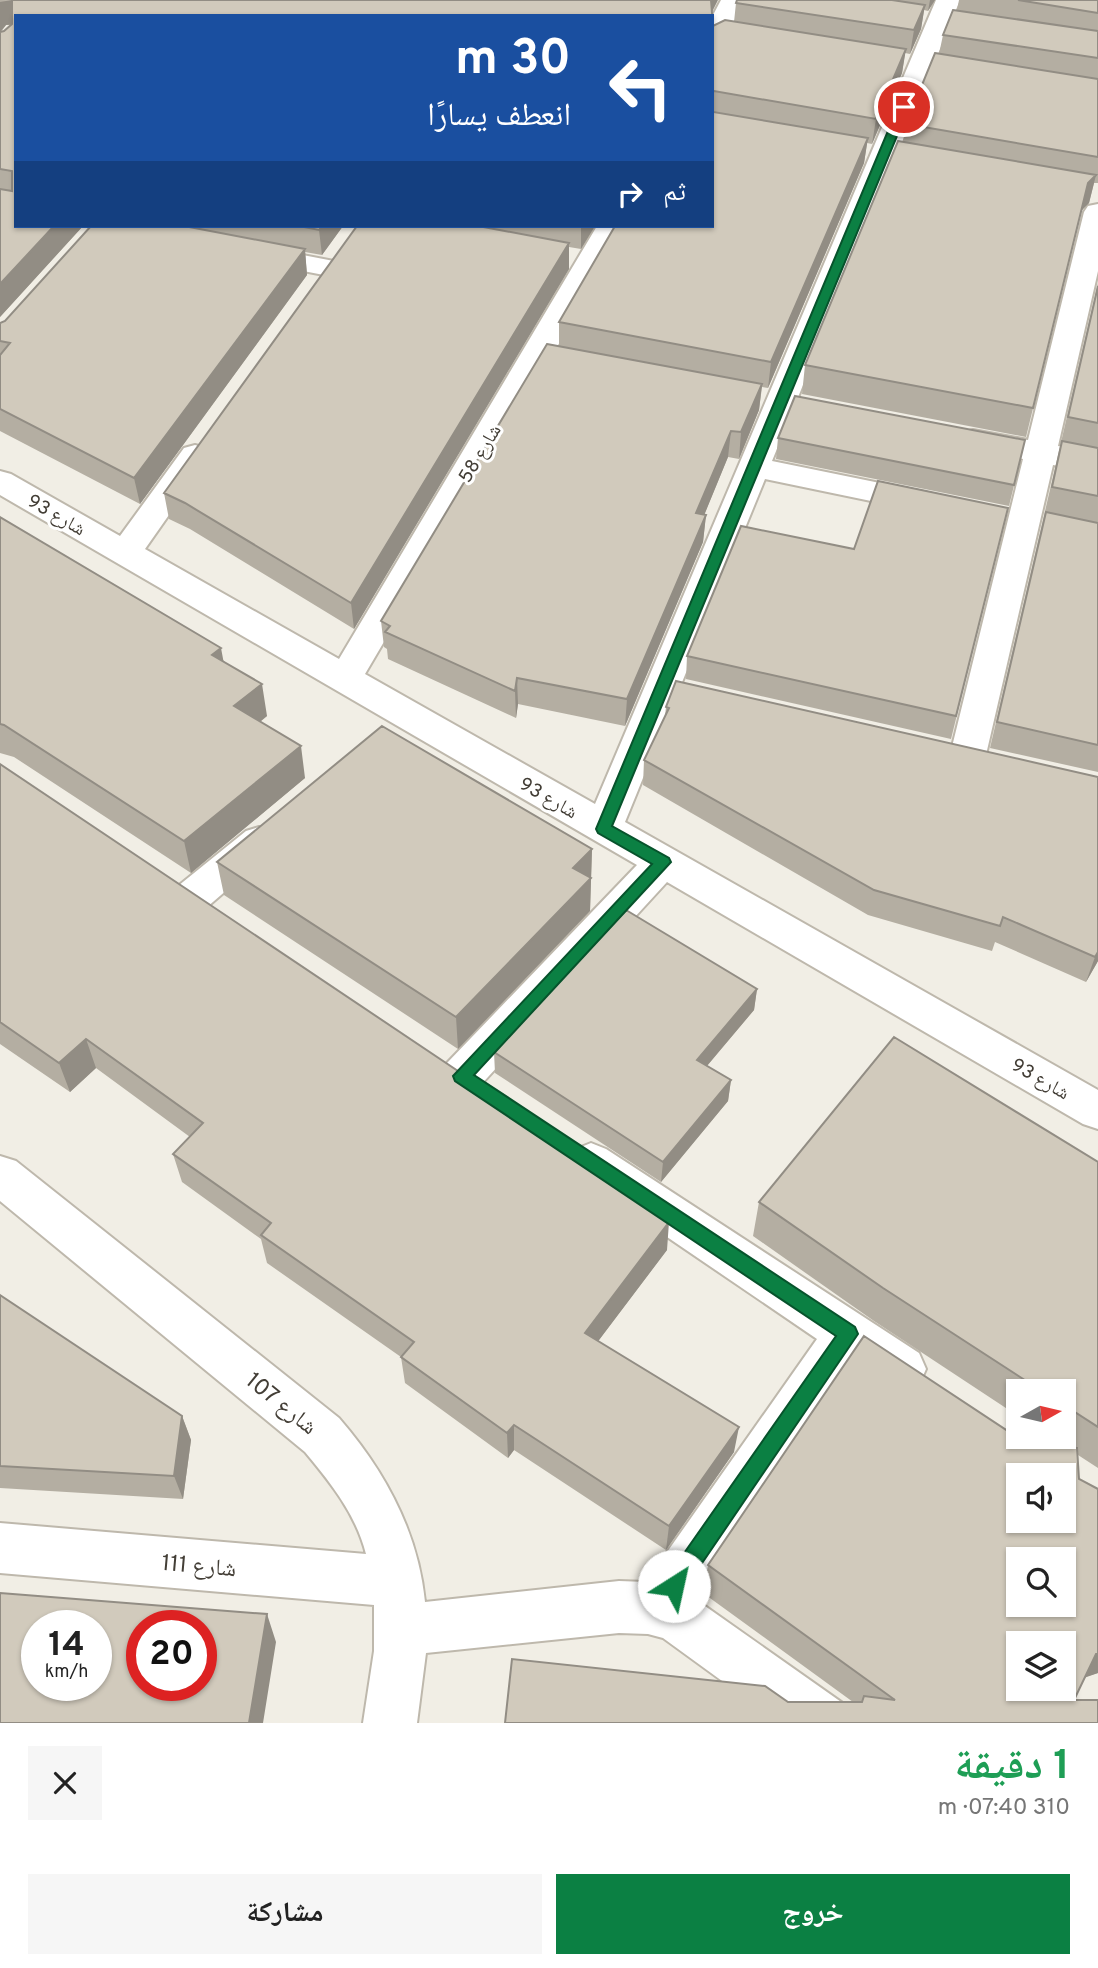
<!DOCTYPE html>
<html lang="ar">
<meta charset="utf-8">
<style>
:root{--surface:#fff;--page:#f6f6f6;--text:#222;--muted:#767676;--accent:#0b8043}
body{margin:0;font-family:Overpass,"Noto Naskh Arabic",sans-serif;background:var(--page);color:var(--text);direction:rtl;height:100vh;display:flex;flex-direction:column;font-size:26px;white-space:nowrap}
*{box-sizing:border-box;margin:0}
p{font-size:23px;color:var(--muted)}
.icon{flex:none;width:38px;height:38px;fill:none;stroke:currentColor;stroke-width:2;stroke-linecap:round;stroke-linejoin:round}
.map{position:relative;height:1723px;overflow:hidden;direction:ltr}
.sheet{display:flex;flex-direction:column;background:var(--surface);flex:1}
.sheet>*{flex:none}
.banner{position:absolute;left:14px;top:14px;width:700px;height:214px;border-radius:0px;box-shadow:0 2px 5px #0004;direction:rtl;background:#1a4fa0;color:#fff;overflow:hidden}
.needle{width:46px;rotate:82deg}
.buttons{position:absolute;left:1006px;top:1379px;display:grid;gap:14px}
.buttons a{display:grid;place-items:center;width:70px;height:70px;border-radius:0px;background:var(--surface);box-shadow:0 2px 5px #0004;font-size:35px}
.speed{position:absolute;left:21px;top:1610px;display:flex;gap:14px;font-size:35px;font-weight:700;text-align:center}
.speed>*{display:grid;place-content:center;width:91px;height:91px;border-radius:50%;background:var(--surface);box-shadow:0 2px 5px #0004;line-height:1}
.speed small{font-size:18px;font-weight:400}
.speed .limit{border:10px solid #d22;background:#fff;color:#111}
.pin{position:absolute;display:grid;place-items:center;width:60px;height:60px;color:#fff;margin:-30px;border:4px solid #fff;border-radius:50%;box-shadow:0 2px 7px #0007}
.me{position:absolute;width:77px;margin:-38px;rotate:35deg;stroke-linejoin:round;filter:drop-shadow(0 0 5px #0008)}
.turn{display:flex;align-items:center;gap:24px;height:147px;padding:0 28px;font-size:32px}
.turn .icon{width:91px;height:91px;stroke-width:2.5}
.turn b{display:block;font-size:49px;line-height:60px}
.then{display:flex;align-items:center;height:66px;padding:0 28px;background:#0003;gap:14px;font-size:26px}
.round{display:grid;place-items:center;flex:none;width:74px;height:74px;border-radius:0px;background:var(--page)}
.summary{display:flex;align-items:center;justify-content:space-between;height:119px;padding:0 28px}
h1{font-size:42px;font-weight:700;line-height:52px;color:#1e9e55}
.cta{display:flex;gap:14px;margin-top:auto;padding:14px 28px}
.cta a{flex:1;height:80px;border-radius:0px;background:var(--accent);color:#fff;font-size:28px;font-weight:700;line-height:80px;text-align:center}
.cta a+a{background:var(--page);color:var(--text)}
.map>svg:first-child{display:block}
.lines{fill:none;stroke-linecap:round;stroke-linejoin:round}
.minor-casing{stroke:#beb8ac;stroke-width:4}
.minor{fill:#fff;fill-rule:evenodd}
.wall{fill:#b4aea2;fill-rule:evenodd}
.shaded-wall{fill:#928d84}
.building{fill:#d1cabc;stroke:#928d84;stroke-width:2;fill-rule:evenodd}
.route{fill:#0b8043;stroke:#07532c;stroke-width:2}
.labels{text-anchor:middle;stroke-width:6;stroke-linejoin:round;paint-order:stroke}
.street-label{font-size:19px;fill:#433e36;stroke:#fff}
.near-street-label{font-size:23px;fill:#433e36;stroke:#fff}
</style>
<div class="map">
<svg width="1098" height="1723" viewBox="0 0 1098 1723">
<rect width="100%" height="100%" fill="#f1eee5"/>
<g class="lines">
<defs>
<path id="minor" d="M721,0h24l-21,41 -3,5 -9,2v-31z
M936,0h24l-188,461 152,31 11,3 5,7 -5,7 -11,3 -159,-33 -140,343 473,268v39l-15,-5 -416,-242 -190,207 -15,5 -15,-5 -6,-13 6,-13 190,-198 -637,-370v-24l11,3 109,62 64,-88 11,-3 11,3 5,7 -66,94 194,110 258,-433h28l-73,130 -187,318 230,130z
M1098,204v67l-40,175 40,7v20l-45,-8 -68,294 -5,9 -13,4 -13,-4 -5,-9 74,-300 -61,-12 -5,-7 5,-7 11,-3 55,10 56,-228 4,-6z
M256,246l83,16 4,6 -4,6 -10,2 -83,-16 -4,-6 4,-6z
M259,827l13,4 6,10 -6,10 -66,57 -14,4 -14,-4 -6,-11 6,-11 68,-55z
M591,1143l15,6 313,204 7,16 -7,16 -17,6 -17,-6 -30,-21 -160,235 149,105 8,19h-72l-117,-85 -15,-4 -29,-1 -193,20 -9,70h-54l11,-72v-46l-374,-32v-50l366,31c-10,-40 -36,-72 -61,-102l-305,-251v-45l16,5 323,257c46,53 79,114 86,184l194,-21 27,1 171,-243 -241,-164 -7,-13 7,-13z"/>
</defs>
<!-- minor casing -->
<use href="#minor" class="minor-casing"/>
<!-- minor -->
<use href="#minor" class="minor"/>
</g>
<!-- wall -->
<path class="wall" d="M0,0l712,11 1,15 21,-4 2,-19 1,-3h198l-7,11 -4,-1 -3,19 -11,25 -5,-1 -3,20 -30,71 -5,-1 -3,20 -96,225 -6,-1 -3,23 -20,49 -11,-2 -24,58h2l-3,27 -78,184 -107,-22 -2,14 -128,-59 -1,-10 -3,-2 -3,-26 178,-275v-24l153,-96v-210h-696v210h67l-83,91zM6,25h5l-7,6 -3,1z
M959,0h139v183h-4l-5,20 -8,8 -55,226 -224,-43 3,-29 98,-223 3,-18 33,-70 4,-19 14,-25z
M91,226h252l-21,29 -17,-3 2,23 -167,229 -140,-73v-108l5,-2z
M357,226h238l-14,23 -12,-2v22l-215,360 -164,-100 -21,-10 -5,-26z
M1098,283v489l-108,-24z
M778,438l247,2 -16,66 -233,-47z
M1008,508l-57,231 -265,-60 1,-23 167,-107z
M0,517l224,144 43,55 -7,6 45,56 -114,95 -177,-116 -14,-4z
M666,707l432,70v184l-12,21 -91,-40 -3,9 -124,-36 -225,-130 1,-25 21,-44z
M0,764l634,425 -1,10 34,51 -69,91 136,111 -68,98 -152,-100 -6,8 -103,-75 -4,-26 -134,-94 -6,-24 -79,-57 -9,-28 17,-17 -94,-69 -26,24 -70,-48z
M592,849l-2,62 -132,138 -234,-154 -7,-33z
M757,989l-3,21 -47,56 24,14 -3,21 -67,81 -166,-109 -1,-21z
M894,1037l204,125v306l-20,-13 1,24 19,10v184l-13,4 -11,23h24v23h-593l7,-64 253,27 23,16h65l-150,-109 5,-28 156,-229 168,111 35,1 -17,-11h14v-46h-46v25l-144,-95 -121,-85 6,-34zM1018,1475h46v46h-46zM1018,1559h46v46h-46zM1018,1643h46v46h-46z
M0,1295l182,121 9,24 -8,59 -183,-11z"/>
<!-- shaded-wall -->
<path class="shaded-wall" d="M12,0l4,24 -10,1 -6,7v-30z
M711,0h7l-8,16z
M930,0h5l-7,11z
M925,5l-4,24 -11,25 4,-24z
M906,49l-4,24 -30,71 4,-25z
M714,91l-2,24v-23z
M868,138l-4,25 -96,225 3,-26z
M1096,175l-7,28 -8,8 -55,226 62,-254z
M54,226h29l-83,91v-33z
M322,226h21l-21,29 -3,-25z
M581,226h14l-14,23z
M569,243v26l-215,360 -3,-26z
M305,249l2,26 -167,229 -6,-26z
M762,384l-3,26 -20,49 2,-27z
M731,431l-3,26 -34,83 2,-27z
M706,515l-3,27 -78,184 2,-27z
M221,648l6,32 -15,-25z
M517,678l1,26 -2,14 -1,-27z
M262,684l5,32 -27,22 -6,-32z
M301,746l4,32 -114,95 -7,-32z
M592,849l-2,62 -132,138 -2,-32 117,-149z
M1098,952v9l-12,21 9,-25z
M757,989l-3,21 -59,70 2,-20z
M86,1039l10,29 -26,24 -11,-29z
M731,1080l-3,21 -67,81 2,-20z
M634,1189l-2,28 -4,-21z
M669,1222l-2,28 -83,110 1,-27z
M182,1416l9,24 -8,59 -9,-23z
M514,1425v25l-6,8 -1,-25z
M739,1427l-5,25 -68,98 3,-24z
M267,1614l9,28 -13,81h-14z
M1096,1654h2v19l-20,7z"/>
<!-- building -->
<path class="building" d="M12,0h699l2,26 12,-6 181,29 -30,70 -162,-28 -2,1v-76h-696v210h38l-54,58v-95l12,2v-20l-12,-2v-137l4,-1 8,-7z
M737,0h155l33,5 -11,25 -178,-27z
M1018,0h80v13z
M953,10l145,21v27l-155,-23z
M935,53l163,26v78l-192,-33z
M712,103l1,9 155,26 -97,224 -212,-40 56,-96h97z
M898,141l198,34 -8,8 -55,225 -228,-43z
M91,226h93l121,23 -171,229 -134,-69v-54l10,-12 -10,-2v-18l5,-2z
M299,226h23l-3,4z
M357,226h121l91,17 -218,360 -166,-100 -21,-10z
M1098,286v137l-30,-6z
M547,344l215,40 -21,48 -10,-1 -35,82 10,2 -79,184 -110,-21 -2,13 -130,-59 5,-6 -9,-5z
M795,396l230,44 -11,45 -236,-47z
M1062,441l36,7v48l-46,-9z
M878,481l130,27 -52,208 -269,-60 54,-130 113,23z
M1046,512l52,11v222l-101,-23z
M0,517l221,131 -9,7 50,29 -28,22 67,40 -117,95 -180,-116 -4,-1z
M676,681l422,96v175l-3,5 -92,-40 -3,9 -126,-36 -230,-130 25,-52 -3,-1z
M382,726l210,123 -19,19 18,10 -135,139 -239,-155z
M0,764l634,425 -6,7 41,26 -84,111 154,94 -70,99 -155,-101 -7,8 -106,-76 13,-15 -153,-107 10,-12 -98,-69 30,-31 -117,-84 -27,24 -59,-41z
M626,910l131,79 -60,71 34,20 -68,82 -169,-110z
M894,1037l204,125v265l-34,-22v-14h-30v-5l-151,-98 -124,-86z
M0,1295l182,121 -8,60 -174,-10z
M864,1336l168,111 45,1 2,31 19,10v165h-2l-22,46h24v23h-593l7,-64 253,27 23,16h74l2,-6 31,4 -187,-135zM1018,1475h46v46h-46zM1018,1559h46v46h-46zM1018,1643h46v46h-46z
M0,1593l267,21 -18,109h-249zM37,1626h59v59h-59zM142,1626h59v59h-59z"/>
<!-- route -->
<path class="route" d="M904,104l5,3 -297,719 57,32 2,4 -197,213 381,252 3,7 -177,260 -7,3 -8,-3 -3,-8 3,-7 170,-243 -381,-255 -2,-5 199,-212 -54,-31 -2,-4 302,-722z"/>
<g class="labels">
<!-- street labels -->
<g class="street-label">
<text transform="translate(479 453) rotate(-59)" y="7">شارع 58</text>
<text transform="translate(57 514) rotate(30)" y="7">شارع 93</text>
<text transform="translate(549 797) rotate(30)" y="7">شارع 93</text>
<text transform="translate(1041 1078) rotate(30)" y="7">شارع 93</text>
</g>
<!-- near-street labels -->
<g class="near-street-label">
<text transform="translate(282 1403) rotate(39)" y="8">شارع 107</text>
<text transform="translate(199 1565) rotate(5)" y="8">شارع 111</text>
</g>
</g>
</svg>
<div class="buttons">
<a><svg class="needle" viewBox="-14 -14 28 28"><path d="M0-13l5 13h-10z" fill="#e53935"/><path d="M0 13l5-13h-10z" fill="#767676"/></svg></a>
<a><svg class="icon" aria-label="sound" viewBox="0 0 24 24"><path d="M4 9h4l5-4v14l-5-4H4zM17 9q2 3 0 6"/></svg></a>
<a><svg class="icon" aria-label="search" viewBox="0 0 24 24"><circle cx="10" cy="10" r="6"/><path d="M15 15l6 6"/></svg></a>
<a><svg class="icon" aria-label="layers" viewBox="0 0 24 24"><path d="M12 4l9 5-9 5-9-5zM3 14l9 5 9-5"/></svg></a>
</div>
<div class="speed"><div>14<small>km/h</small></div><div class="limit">20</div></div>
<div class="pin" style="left:904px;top:107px;background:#d93025"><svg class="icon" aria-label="arrive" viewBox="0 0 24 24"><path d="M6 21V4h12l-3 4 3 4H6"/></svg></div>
<svg class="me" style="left:674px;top:1586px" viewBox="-20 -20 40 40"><circle r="19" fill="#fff"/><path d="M0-13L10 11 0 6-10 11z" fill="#0b8043"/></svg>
<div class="banner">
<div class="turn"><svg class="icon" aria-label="left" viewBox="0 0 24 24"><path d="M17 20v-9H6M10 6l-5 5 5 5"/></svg><div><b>30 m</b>انعطف يسارًا</div></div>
<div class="then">ثم<svg class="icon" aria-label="right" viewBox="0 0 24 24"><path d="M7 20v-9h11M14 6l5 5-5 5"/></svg></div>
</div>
</div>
<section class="sheet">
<div class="summary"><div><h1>1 دقيقة</h1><p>310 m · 07:40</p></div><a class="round"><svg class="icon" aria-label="close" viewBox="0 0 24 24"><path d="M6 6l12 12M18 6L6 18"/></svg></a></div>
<div class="cta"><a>خروج</a><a>مشاركة</a></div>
</section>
